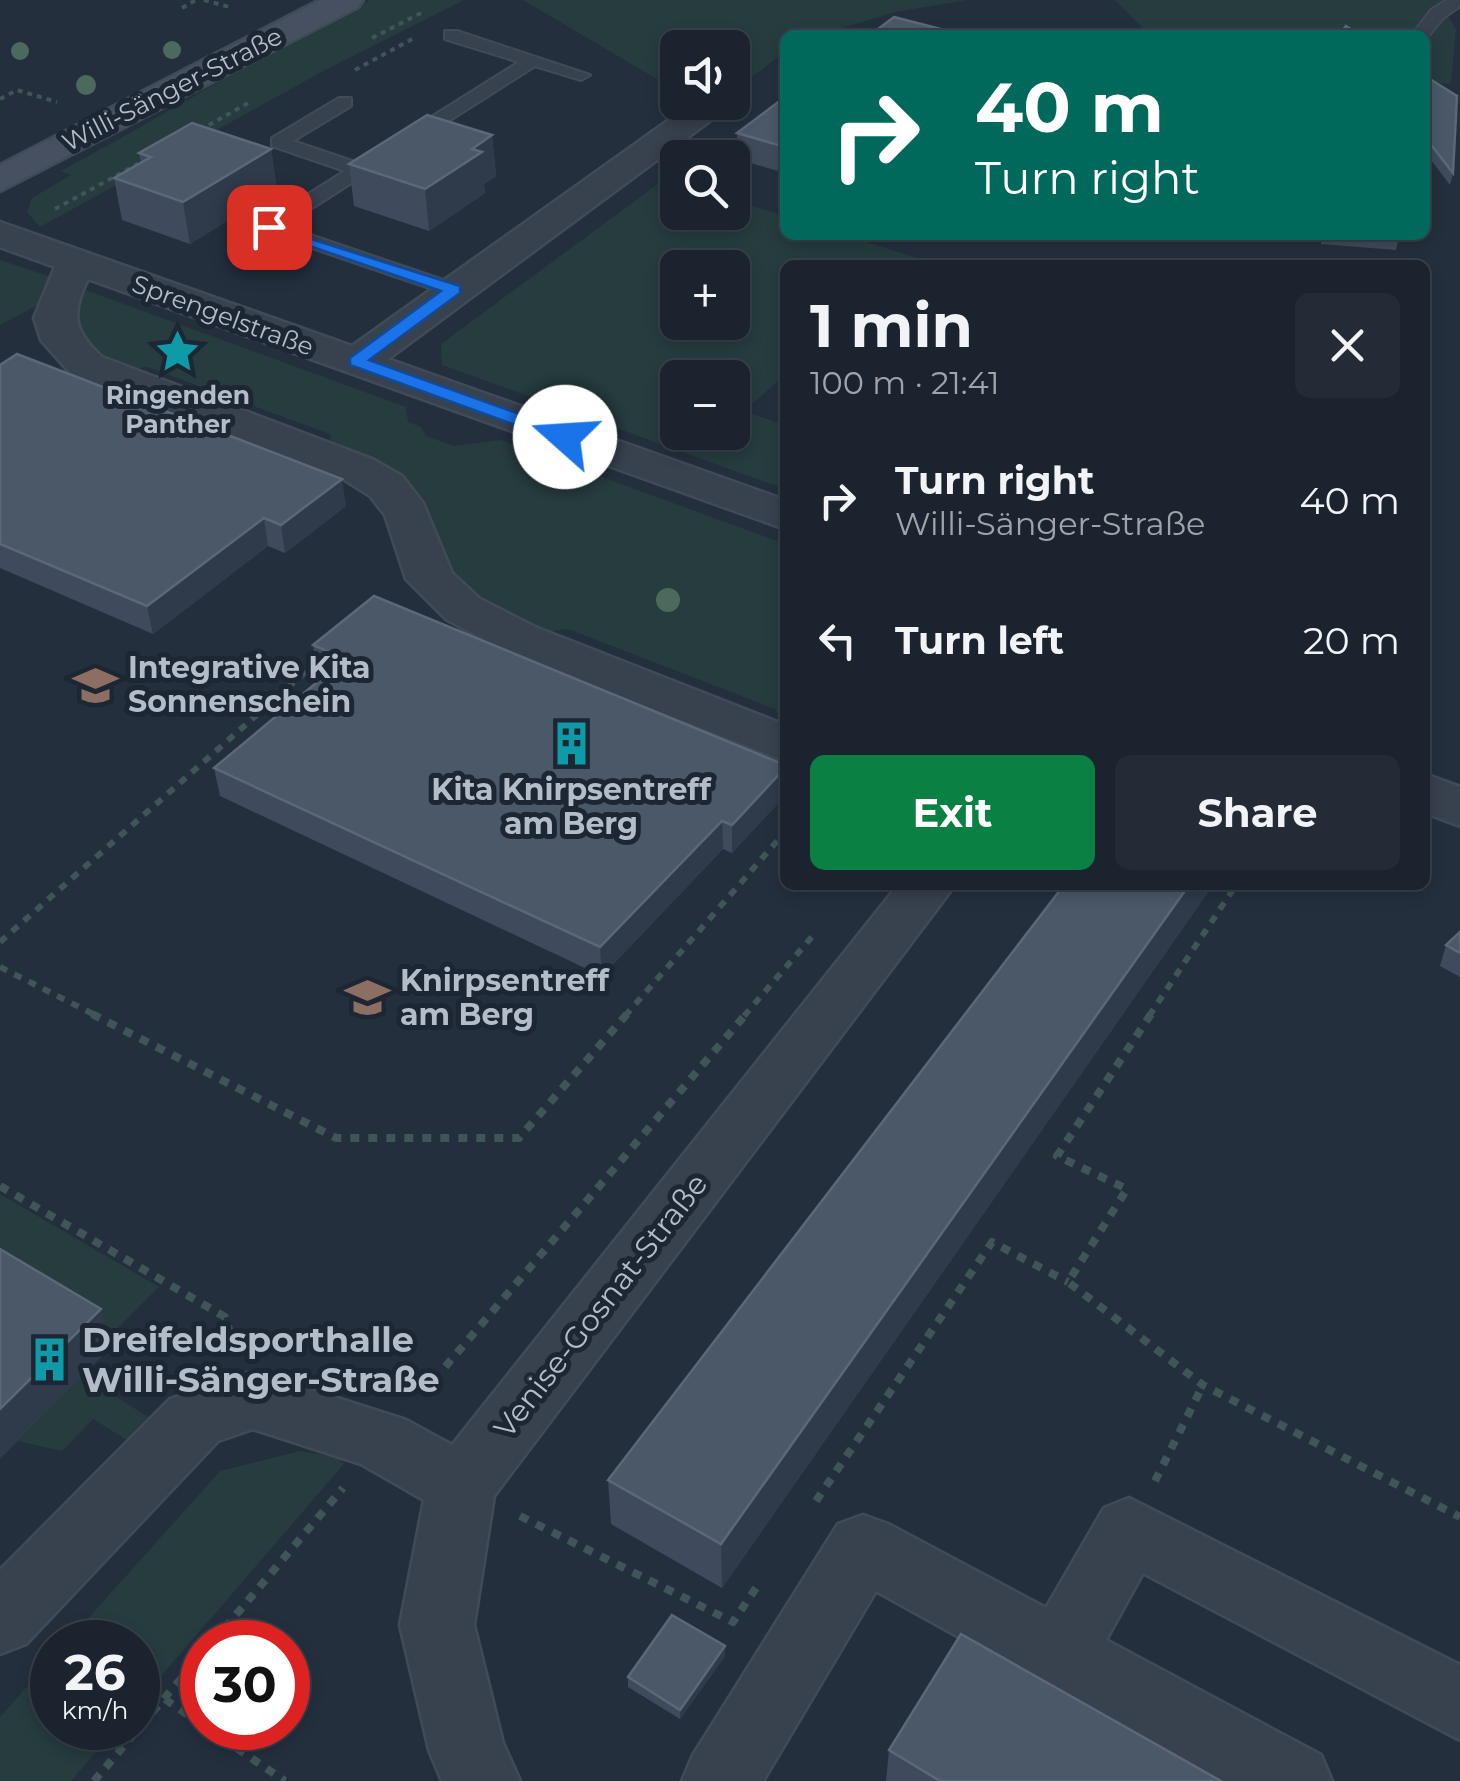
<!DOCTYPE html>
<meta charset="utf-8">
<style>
:root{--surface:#1b232e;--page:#242b36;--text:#f1f3f6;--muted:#a0a4aa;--line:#39404a;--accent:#0b8043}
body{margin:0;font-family:Montserrat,sans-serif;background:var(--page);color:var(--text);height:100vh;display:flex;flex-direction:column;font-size:38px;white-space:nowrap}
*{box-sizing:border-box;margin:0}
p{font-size:32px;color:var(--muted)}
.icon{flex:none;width:55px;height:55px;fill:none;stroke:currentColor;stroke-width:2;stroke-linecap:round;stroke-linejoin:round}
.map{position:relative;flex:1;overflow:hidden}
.sheet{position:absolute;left:780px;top:260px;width:650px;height:630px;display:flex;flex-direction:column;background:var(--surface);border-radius:15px;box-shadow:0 5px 15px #0003,0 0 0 2px var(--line)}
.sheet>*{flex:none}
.guide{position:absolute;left:780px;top:30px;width:650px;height:210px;border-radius:15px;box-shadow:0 5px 15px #0003,0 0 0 2px var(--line);background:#00695c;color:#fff;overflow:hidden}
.buttons{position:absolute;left:660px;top:30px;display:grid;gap:20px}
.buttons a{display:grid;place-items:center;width:90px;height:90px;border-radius:15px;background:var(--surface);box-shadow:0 5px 15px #0003,0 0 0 2px var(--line);font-size:50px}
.speed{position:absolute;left:30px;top:1620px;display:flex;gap:20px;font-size:50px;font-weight:700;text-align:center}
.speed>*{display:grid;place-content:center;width:130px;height:130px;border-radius:50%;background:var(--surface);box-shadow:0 5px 15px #0003,0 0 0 2px var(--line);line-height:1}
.speed small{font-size:25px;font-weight:400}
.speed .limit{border:15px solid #d22;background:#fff;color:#111}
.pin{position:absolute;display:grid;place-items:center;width:85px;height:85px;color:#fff;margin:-42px;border-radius:20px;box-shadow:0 5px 15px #0006}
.me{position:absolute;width:110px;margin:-55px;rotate:289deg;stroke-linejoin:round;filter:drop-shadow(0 0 8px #0008)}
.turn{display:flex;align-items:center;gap:35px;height:210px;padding:0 30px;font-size:45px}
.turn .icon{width:130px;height:130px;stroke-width:2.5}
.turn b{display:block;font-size:70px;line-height:85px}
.round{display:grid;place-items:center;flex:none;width:105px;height:105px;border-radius:15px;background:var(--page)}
.overview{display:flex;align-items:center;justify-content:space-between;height:170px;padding:0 30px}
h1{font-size:60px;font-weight:700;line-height:75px}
.action{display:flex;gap:20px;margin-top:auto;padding:20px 30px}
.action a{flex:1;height:115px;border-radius:15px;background:var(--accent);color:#fff;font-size:40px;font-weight:700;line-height:115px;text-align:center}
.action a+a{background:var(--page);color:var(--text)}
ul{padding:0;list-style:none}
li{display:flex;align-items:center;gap:30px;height:140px;padding:0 30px}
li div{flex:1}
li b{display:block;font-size:38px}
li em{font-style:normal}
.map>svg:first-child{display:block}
.green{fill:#263c3f;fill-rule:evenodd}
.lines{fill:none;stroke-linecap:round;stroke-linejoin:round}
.lane-casing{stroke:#414a57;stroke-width:4}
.street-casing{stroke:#414a57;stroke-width:5}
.secondary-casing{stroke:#414a57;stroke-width:5}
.path-far2{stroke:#3f5557;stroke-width:4;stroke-dasharray:5 5;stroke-linecap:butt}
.path-far1{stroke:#3f5557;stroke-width:6;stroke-dasharray:8 8;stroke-linecap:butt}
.path{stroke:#3f5557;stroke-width:8;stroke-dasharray:9 9;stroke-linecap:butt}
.lane{fill:#38414e;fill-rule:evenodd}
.street{fill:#38414e;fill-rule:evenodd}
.secondary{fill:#465061;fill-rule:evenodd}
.tree{fill:#4b6a5d}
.wall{fill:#3f4b5c}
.shaded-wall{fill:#2f3b4b}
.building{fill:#4b5868;stroke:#5c6777;stroke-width:2.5}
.route{fill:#1a73e8;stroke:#114b97;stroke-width:2.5}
.labels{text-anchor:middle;stroke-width:10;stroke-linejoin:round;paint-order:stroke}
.far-street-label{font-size:25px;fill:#b4bcc9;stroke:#1d2633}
.far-poi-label{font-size:25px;font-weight:bold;fill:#b4bcc9;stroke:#1d2633}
.poi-label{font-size:30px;font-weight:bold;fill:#b4bcc9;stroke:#1d2633;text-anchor:start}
.street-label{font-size:30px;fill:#b4bcc9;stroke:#1d2633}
.near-poi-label{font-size:35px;font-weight:bold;fill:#b4bcc9;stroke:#1d2633;text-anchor:start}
</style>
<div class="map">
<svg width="1460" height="1781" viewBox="0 0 1460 1781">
<rect width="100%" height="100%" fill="#242f3e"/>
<!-- green -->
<path class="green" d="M370,0h94l-135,68 -289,159 -13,-15 5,-14 39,-23 -10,-4c104,-56 203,-118 309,-171z
M523,0h444l-72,12 -76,23h-34v17l-52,39 -1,-43h-54l-1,43z
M1115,0h345l-12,17 8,12 -5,55 -26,-2v-47h-263l-18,-6z
M666,178l11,4 1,30h54l1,-12 52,16v19h59l76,24 -7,6h-128v110l-41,36 41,14v64l-343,-124 -1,-21zM678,268h54v54h-54zM678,378h54v54h-54z
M0,260l51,17 -13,28 -38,20z
M80,288l326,119 2,15 13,5 5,9 28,10 47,-6 284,104v187l-10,-22 -207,-80 -33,4 -52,-26 -151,-158 -2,-15 -183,-67 -25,3 -39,-19 -17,-49z
M0,1194l159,93 -54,54 -105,-64z
M83,1375l71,46 -21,23 -40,-25 -31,32 -44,-10z
M300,1451l36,6 8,7 -206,239v-61h-71l153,-171z
M52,1658v70h65l-46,53h-71v-64z"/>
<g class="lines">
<defs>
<path id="lane" d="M1447,0h13v6l-17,12 -17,21 -14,-4 19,-25z
M445,31h12l133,44 -9,5 -46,-14 -251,160 177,60v8h-14l-185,-63v-8l83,-52 -73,-25v-8l67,-40h12v8l-58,35 65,22 161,-101 -74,-23z"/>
<path id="street" d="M694,102l36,4 -342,253 397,141v29l-697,-250c-17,34 -15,52 14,78l270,102 30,17 21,27 29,70 28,26 55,28 250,98v36l-284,-112 -55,-30 -40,-40 -21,-64 -15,-19 -30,-19 -268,-102 -31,-35 -7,-22 21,-51 -55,-20v-25l352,124z
M1425,774l35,13v39l-35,-13z
M898,885h57l-461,611 -20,129 29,118 17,38h-78l-13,-31 -29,-125 24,-125 -63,-36 -108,-35 -35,12 -192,203 -26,10v-84l170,-171 83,-28 153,49 46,25z
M1129,1498l331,167v75l-317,-167 -37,67 215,115 11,26h-113l-343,-190 -113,190h-81l11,-26 145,-231 25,-9 25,9 158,84 58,-100z"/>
<path id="secondary" d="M320,0h43l-5,7 -358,184v-26z"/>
</defs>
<!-- lane casing -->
<use href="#lane" class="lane-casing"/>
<!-- street casing -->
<use href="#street" class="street-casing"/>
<!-- secondary casing -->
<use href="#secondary" class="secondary-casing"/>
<!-- path-far2 -->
<path class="path-far2" d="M204,0l29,8
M182,8l14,-8
M372,38l51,-26
M355,70l59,-32
M0,99l17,-9 40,12
M200,130l50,-28
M55,209l90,-49"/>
<!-- path-far1 -->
<path class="path-far1" d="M0,942l320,-283
M0,967l97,49
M625,1016l160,-184
M744,1016l72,-84
M1149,1016l87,-131"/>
<!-- path -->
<path class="path" d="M92,1014l244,124h183l108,-124
M1151,1014l-94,142 70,33 -59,93 135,103 257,132
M0,1186l225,131 10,30
M422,1394l324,-380
M1155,1481l48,-96
M816,1501l176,-259 76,40
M520,1516l213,106 25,-37
M213,1642l130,-154
M165,1699l37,26
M207,1728l78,53
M94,1781l108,-127"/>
<!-- lane -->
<use href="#lane" class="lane"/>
<!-- street -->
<use href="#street" class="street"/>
<!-- secondary -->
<use href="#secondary" class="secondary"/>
</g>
<!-- trees -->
<g class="tree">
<circle cx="172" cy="50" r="9"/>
<circle cx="20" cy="51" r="9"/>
<circle cx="86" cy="85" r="10"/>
<circle cx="668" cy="600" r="12"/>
</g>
<!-- wall -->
<path class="wall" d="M1425,76l28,97 -3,12 -25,-33z
M785,97v76l-48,-14v-26z
M492,135l4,41 -12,8 1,9 -56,38 -75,-25 -5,-42z
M271,149l6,41 -87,54 -68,-24 -8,-42 27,-15 -2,-10z
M1321,235h78v2l-3,13 -75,-6z
M0,365l346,141 -61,47 -17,-7 -115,88 -153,-66z
M313,645l472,120v31l-53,57 -9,-4 -121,127 -382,-180 -6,-28 110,-92 -7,-3z
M1064,885h149l-491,703 -111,-64 -3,-44z
M1460,932v45l-20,-11 6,-21z
M725,1656l-45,63 -52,-32v-10z
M889,1750l332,31h-335z"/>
<!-- shaded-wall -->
<path class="shaded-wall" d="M492,135l4,41 -12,8 1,9 -56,38 -4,-42 47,-40z
M271,149l6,41 -87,54 -7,-42z
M342,479l4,27 -61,47 -4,-28z
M264,518l4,28 -115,88 -6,-28z
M785,768v28l-53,57v-28z
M722,821l1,28 -121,127 -2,-29z
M1189,885h24l-491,703 -1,-44z
M101,1309l12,36 -113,114v-50z
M725,1646v10l-45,63v-9z"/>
<!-- building -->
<path class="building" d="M894,17l70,18h-94z
M1346,26l14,9h-14l-4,-4z
M1425,76l32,20 -4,77 -28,-36z
M785,97v50l-48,-14z
M427,115l65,20 -20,14 10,3 -57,37 -76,-25z
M192,123l79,26 -88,53 -69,-24 37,-21 -12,-4z
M1369,235h30v2z
M17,354l325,125 -61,46 -17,-7 -117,88 -147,-62v-179z
M374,596l411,169v3l-53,57 -10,-4 -122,126 -386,-179 131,-109 -32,-14z
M1064,885h125l-468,659 -113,-64z
M1460,932v21l-14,-8z
M0,1249l101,60 -101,100z
M672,1615l53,31 -45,64 -52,-33z
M961,1634l260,147h-281l-51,-31z"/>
<!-- route -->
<path class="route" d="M263,224l197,62v7l-91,67 203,73v8h-13l-209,-76v-7l91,-67 -178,-61z"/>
<!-- icons -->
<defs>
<symbol id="sight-bare" viewBox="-9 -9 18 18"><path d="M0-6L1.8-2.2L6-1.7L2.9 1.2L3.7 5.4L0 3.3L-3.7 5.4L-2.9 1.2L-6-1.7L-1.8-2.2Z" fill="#0f9aa8" stroke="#1d2633" stroke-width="2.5" paint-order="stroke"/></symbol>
<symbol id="school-bare" viewBox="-9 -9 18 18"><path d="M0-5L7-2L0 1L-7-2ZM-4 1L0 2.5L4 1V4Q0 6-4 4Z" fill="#8d6e63" stroke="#1d2633" stroke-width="2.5" paint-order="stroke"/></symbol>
<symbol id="building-bare" viewBox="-9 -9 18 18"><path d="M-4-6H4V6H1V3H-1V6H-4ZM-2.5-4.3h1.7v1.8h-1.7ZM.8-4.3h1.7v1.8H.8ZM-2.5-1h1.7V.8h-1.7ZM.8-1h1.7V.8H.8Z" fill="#0f9aa8" stroke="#1d2633" stroke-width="2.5" paint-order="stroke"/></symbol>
</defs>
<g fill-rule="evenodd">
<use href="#sight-bare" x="146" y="320" width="63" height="63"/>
<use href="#school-bare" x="64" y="654" width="63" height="63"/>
<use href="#building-bare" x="540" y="712" width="63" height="63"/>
<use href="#school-bare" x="336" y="966" width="63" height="63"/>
<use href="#building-bare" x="18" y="1328" width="63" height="63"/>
</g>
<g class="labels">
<!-- far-street labels -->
<g class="far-street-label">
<text transform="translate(172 89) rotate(-27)" y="9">Willi-Sänger-Straße</text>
<text transform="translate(223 315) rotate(20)" y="9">Sprengelstraße</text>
</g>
<!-- far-poi labels -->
<g class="far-poi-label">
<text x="178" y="404">Ringenden<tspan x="178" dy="29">Panther</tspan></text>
</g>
<!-- poi labels -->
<g class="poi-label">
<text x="128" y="678">Integrative Kita<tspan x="128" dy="34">Sonnenschein</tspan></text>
<text x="571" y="800" text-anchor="middle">Kita Knirpsentreff<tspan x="571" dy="34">am Berg</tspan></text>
<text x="400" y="991">Knirpsentreff<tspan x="400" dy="34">am Berg</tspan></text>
</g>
<!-- street labels -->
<g class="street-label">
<text transform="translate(601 1306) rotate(-52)" y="10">Venise-Gosnat-Straße</text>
</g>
<!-- near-poi labels -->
<g class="near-poi-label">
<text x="82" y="1352">Dreifeldsporthalle<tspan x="82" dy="40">Willi-Sänger-Straße</tspan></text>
</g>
</g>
</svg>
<div class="buttons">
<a><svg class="icon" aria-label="sound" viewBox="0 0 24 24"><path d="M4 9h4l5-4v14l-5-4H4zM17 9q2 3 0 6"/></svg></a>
<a><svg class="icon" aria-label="search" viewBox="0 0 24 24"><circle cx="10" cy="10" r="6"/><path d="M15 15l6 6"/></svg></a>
<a>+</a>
<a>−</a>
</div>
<div class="speed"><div>26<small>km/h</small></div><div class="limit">30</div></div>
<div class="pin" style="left:269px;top:227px;background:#d93025"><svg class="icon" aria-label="arrive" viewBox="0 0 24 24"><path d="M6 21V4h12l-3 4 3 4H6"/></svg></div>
<svg class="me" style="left:565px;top:437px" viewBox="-20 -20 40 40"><circle r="19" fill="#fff"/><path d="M0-13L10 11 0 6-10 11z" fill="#1a73e8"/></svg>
<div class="guide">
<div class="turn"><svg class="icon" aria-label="right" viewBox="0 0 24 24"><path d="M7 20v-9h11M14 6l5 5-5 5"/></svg><div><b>40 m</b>Turn right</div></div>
</div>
<section class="sheet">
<div class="overview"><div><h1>1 min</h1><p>100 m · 21:41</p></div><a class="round"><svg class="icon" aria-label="close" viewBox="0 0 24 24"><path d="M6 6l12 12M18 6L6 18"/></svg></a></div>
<ul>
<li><svg class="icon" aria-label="right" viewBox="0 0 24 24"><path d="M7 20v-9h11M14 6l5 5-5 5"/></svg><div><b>Turn right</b><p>Willi-Sänger-Straße</p></div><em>40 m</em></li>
<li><svg class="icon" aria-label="left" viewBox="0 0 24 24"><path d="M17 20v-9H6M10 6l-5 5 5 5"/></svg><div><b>Turn left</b></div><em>20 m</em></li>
</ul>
<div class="action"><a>Exit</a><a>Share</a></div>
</section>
</div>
